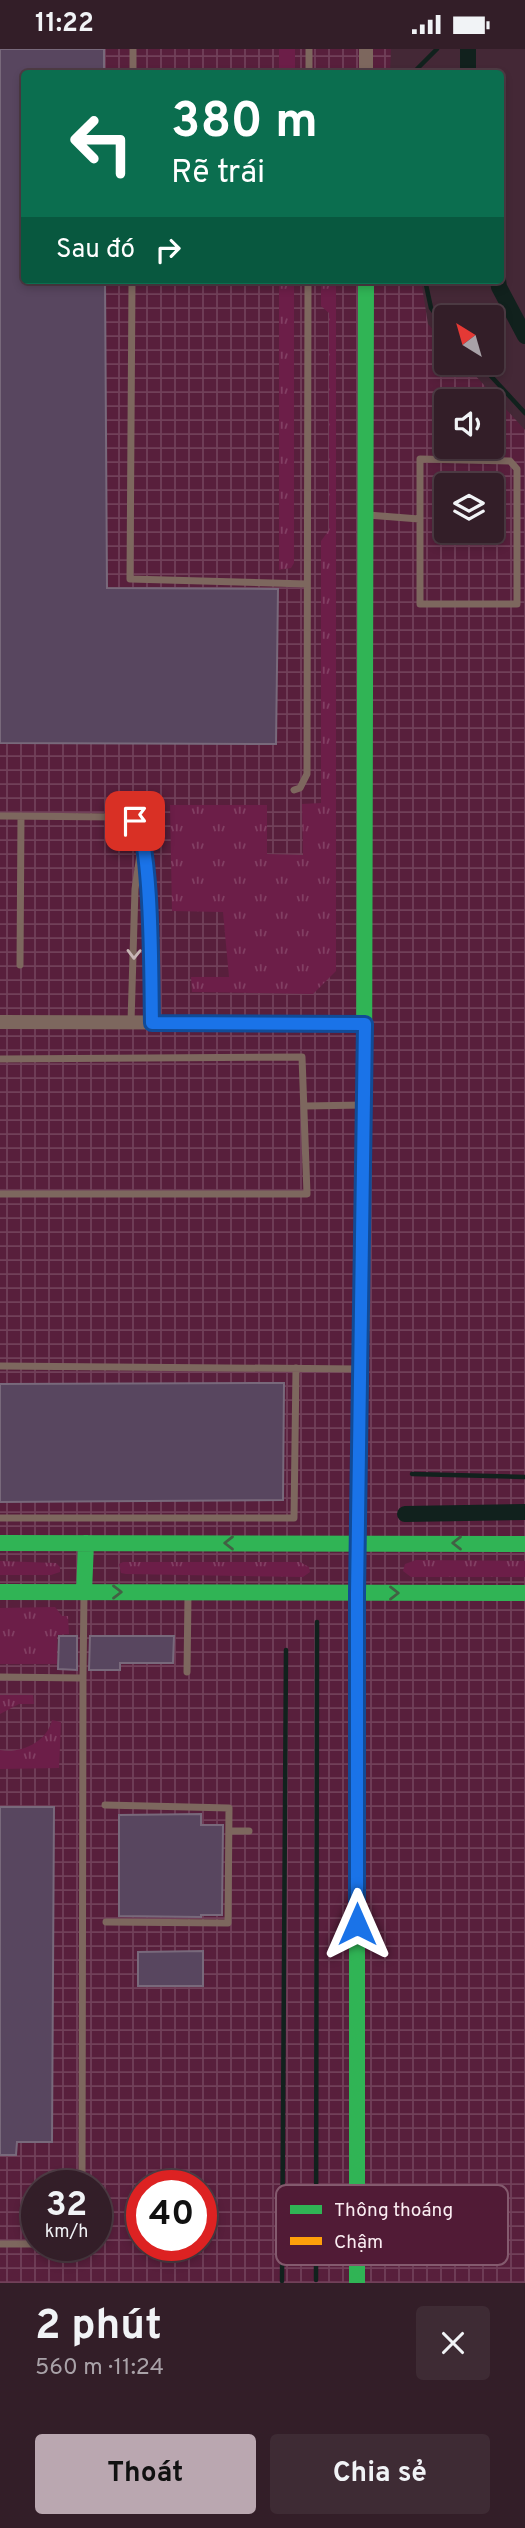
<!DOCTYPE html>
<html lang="vi">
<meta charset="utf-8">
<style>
:root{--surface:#331e28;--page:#3e2b34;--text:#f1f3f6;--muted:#a9a2a8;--line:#4e3c45;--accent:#baa7b0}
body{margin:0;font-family:Overpass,sans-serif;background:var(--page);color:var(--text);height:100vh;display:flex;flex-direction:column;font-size:26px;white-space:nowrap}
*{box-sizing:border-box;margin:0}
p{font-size:23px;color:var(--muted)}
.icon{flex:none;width:38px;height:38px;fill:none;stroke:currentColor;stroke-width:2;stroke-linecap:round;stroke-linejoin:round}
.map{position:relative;height:2234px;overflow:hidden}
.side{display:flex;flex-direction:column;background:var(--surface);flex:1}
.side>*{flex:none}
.hud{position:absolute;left:21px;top:21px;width:483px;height:214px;border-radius:7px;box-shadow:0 4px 10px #0003,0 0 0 2px var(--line);background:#0b6e4f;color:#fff;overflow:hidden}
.needle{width:46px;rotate:323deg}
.fabs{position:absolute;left:434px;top:256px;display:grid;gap:14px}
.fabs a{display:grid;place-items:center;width:70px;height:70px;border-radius:7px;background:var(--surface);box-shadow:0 4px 10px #0003,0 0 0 2px var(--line);font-size:35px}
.speed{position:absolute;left:21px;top:2121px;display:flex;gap:14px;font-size:35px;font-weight:700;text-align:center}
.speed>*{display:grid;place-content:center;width:91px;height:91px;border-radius:50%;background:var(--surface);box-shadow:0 4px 10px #0003,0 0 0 2px var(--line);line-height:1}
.speed small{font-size:18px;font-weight:400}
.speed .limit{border:10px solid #d22;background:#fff;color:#111}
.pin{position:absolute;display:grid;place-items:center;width:60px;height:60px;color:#fff;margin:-30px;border-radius:14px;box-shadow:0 4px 10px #0006}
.me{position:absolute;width:77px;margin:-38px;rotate:0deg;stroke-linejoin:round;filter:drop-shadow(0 0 5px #0008)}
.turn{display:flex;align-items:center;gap:24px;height:147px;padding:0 35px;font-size:32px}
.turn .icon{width:91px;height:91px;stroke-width:2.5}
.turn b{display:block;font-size:49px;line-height:60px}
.then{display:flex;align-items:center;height:66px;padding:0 35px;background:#0003;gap:14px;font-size:26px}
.round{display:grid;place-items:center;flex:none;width:74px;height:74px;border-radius:7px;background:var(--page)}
.headline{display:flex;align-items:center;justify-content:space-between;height:119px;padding:0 35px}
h1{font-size:42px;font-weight:700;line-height:52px}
.cta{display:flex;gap:14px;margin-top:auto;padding:14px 35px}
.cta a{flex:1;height:80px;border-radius:7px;background:var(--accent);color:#111;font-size:28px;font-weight:700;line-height:80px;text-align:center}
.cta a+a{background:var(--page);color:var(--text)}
.status{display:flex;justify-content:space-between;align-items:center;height:49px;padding:0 35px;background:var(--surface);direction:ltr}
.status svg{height:19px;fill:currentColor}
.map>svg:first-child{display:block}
.industrial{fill:url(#industrial-grid);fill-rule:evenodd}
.grass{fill:url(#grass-tufts)}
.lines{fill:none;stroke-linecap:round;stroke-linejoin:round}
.stream{stroke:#11211d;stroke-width:4.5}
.canal{stroke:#11211d;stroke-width:16}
.building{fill:#58465f;stroke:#78697b;stroke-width:2}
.lane{stroke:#7d675e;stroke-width:7}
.street{stroke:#7d675e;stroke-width:14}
.fast{stroke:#30b455;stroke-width:16}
.slow{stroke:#ff9f0a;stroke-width:16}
.oneway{stroke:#c8b7b6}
.oneway2{stroke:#426044}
.route-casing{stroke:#114b97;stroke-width:18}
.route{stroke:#1a73e8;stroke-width:12}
.key{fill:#511b36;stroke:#845a6e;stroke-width:2}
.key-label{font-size:19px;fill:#faecf1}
</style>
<div class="status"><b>11:22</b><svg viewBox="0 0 49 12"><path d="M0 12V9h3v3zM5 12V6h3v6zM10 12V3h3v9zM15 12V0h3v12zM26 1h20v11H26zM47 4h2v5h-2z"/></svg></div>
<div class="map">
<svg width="525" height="2234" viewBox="0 0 525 2234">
<defs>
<pattern id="industrial-grid" width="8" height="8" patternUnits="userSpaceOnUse" patternTransform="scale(1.75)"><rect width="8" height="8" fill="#581f3c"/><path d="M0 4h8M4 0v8" fill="none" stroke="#714059"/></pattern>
<pattern id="grass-tufts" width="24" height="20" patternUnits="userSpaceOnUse" patternTransform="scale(1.75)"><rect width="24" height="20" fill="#6c1e48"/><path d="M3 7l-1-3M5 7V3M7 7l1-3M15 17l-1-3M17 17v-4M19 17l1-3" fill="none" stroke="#823f63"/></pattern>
</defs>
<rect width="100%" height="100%" fill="#442836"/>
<!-- industrial -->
<path class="industrial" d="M0,0h391l-1,24h-366v207h397l7,44 18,20v18h17l62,68v1853h-525zM446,352h46v45h-46zM446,436h46v45h-46zM37,2137h59v59h-59zM142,2137h59v59h-59z"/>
<!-- grass -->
<path class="grass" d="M279,0h16v24h-16z
M279,231h15v283l-3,5 -12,2z
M321,231h15v691l-23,23 -121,-2 -1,-15h38l-6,-65 -51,-1 -2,-106h97v49l36,1 -1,-51 19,-1v-262l8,-11v-217l-8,-7z
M416,1511l109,1v16h-114l-8,-6 2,-7z
M0,1512l56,2 4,4v5l-9,3h-51z
M123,1513h177l9,5 1,5 -7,5 -177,-3 -5,-1 -2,-9z
M55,1558l7,9h6l1,18 -12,1v29h-57v-56z
M0,1646h33l1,9h-15l-19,10z
M52,1671l9,2 -2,46 -59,1v-19c21,4 47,-8 52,-30z"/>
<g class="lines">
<!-- stream -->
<path class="stream" d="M413,24l24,-24
M425,231l6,28 15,21
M478,313l47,51
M412,1425l113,3
M316,2231l1,-658
M282,2232l4,-631"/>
<!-- canal -->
<path class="canal" d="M468,24v-24
M498,231l1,7 26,49
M405,1465l120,-2"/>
</g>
<!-- building -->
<path class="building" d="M0,0h104v24h-80v207h81l2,308 171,1 -2,155 -276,-1z
M284,1334l-1,117 -283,2v-118z
M59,1587h18v34l-19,-1z
M90,1587h84l-1,27h-53v7h-31z
M0,1758h54l-2,335h-35l-1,13h-16z
M201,1765v11h22l-1,90h-21v2l-82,-1v-101z
M203,1902v35h-65v-34z"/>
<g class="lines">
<!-- lane -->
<path class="lane" d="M133,24v-24
M309,24v-24
M132,231l-2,299 177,5
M420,410l90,2 7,8v135h-97z
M368,466l51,4
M294,741l6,-2 7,-14 1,-494
M0,767l119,1 11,2 9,7 10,67 3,130
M20,916l1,-149
M131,973l4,-133 6,-41
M0,1010l302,-2 5,137h-307
M305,1057l59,-1
M0,1317l360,3
M0,1469h294l2,-150
M187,1623l1,-77
M0,1628l83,1 -1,508
M83,1629l1,-84
M105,1756l124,3 -1,115 -122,-1
M229,1782h20
M0,2195h37"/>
<!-- street -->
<path class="street" d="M366,24v-24
M0,973l365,1"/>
<!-- fast -->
<path class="fast" d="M364,1066l2,-835
M0,1494l525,1
M0,1543l525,1
M84,1543l2,-49
M357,2234v-690l4,-251"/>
<!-- slow -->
<path class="slow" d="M361,1293l3,-227"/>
</g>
<!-- one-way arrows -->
<defs><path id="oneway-chevron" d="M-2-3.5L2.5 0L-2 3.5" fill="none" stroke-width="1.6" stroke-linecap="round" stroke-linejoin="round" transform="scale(1.75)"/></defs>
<use class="oneway" href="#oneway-chevron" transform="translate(134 905) rotate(91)"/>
<g class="oneway2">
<use href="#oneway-chevron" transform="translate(229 1494) rotate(-180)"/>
<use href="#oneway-chevron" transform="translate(457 1494) rotate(-180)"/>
<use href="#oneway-chevron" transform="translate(117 1543)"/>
<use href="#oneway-chevron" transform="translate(394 1544)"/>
</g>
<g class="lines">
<defs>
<path id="route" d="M135,772c18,18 16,168 17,202l213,1 -8,569v331"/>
</defs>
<!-- route casing -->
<use href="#route" class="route-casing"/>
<!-- route -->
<use href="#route" class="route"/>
</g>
<!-- legend -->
<rect x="276" y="2136" width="232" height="80" rx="10" class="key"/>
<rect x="290" y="2156" width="32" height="9" fill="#30b455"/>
<rect x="290" y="2188" width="32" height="8" fill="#ff9f0a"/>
<g class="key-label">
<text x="334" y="2167">Thông thoáng</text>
<text x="334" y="2199">Chậm</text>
</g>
</svg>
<div class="fabs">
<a><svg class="needle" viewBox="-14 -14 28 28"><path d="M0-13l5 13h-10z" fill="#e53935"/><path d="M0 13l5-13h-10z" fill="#a9a2a8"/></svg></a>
<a><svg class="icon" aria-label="sound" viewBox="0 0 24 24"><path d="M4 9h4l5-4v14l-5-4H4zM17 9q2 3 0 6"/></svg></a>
<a><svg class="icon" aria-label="layers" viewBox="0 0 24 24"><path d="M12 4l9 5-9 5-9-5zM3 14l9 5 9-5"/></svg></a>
</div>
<div class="speed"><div>32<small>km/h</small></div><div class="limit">40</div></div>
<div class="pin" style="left:135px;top:772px;background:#d93025"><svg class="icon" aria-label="arrive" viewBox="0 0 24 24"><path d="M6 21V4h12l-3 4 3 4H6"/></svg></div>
<svg class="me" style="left:357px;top:1875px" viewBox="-20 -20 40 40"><path d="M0-17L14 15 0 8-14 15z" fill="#1a73e8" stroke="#fff" stroke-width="4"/></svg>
<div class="hud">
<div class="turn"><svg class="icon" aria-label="left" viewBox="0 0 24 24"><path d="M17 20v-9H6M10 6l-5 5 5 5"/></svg><div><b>380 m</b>Rẽ trái</div></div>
<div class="then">Sau đó<svg class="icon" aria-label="right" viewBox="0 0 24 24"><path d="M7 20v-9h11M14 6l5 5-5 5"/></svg></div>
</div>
</div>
<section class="side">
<div class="headline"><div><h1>2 phút</h1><p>560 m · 11:24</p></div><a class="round"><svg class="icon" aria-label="close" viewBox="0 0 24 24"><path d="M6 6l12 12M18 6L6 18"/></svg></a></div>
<div class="cta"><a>Thoát</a><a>Chia sẻ</a></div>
</section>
